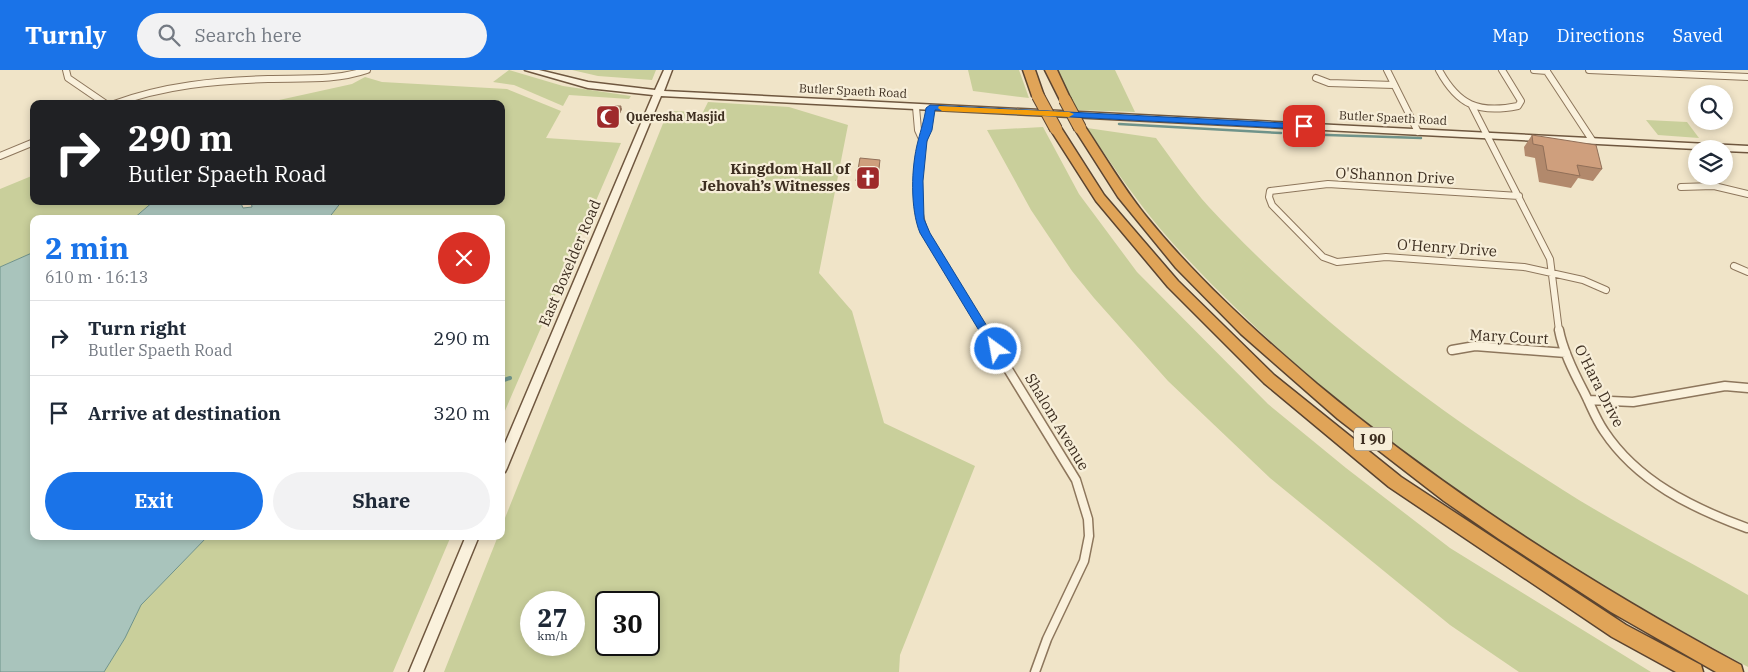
<!DOCTYPE html>
<meta charset="utf-8">
<style>
:root{--surface:#fff;--page:#f2f2f3;--text:#1f2937;--muted:#747a83;--line:#e0e1e3;--accent:#1a73e8}
body{margin:0;font-family:"IBM Plex Serif",serif;background:var(--page);color:var(--text);height:100vh;display:flex;flex-direction:column;font-size:19px;white-space:nowrap}
*{box-sizing:border-box;margin:0}
p{font-size:16px;color:var(--muted)}
.icon{flex:none;width:28px;height:28px;fill:none;stroke:currentColor;stroke-width:2;stroke-linecap:round;stroke-linejoin:round}
.map{position:relative;flex:1;overflow:hidden}
.details{position:absolute;left:30px;top:145px;width:475px;height:325px;display:flex;flex-direction:column;background:var(--surface);border-radius:10px;box-shadow:0 2px 8px #0003}
.details>*{flex:none}
.guide{position:absolute;left:30px;top:30px;width:475px;height:105px;border-radius:10px;box-shadow:0 2px 8px #0003;background:#202124;color:#fff;overflow:hidden}
.tools{position:absolute;left:1688px;top:15px;display:grid;gap:10px}
.tools a{display:grid;place-items:center;width:45px;height:45px;border-radius:50%;background:var(--surface);box-shadow:0 2px 8px #0003;font-size:25px}
.speed{position:absolute;left:520px;top:521px;display:flex;gap:10px;font-size:25px;font-weight:700;text-align:center}
.speed>*{display:grid;place-content:center;width:65px;height:65px;border-radius:50%;background:var(--surface);box-shadow:0 2px 8px #0003;line-height:1}
.speed small{font-size:12px;font-weight:400}
.speed .limit{border:2px solid #111;border-radius:8px;background:#fff;color:#111}
.pin{position:absolute;display:grid;place-items:center;width:42px;height:42px;color:#fff;margin:-21px;border-radius:10px;box-shadow:0 2px 8px #0006}
.me{position:absolute;width:55px;margin:-28px;rotate:328deg;stroke-linejoin:round;filter:drop-shadow(0 0 4px #0008)}
.turn{display:flex;align-items:center;gap:18px;height:105px;padding:0 15px;font-size:22px}
.turn .icon{width:65px;height:65px;stroke-width:2.5}
.turn b{display:block;font-size:35px;line-height:42px}
.round{display:grid;place-items:center;flex:none;width:52px;height:52px;border-radius:26px;background:var(--page)}
.overview{display:flex;align-items:center;justify-content:space-between;height:85px;padding:0 15px}
h1{font-size:30px;font-weight:700;line-height:38px;color:var(--accent)}
.primary-button{display:flex;gap:10px;margin-top:auto;padding:10px 15px}
.primary-button a{flex:1;height:58px;border-radius:30px;background:var(--accent);color:#fff;font-size:20px;font-weight:700;line-height:58px;text-align:center}
.primary-button a+a{background:var(--page);color:var(--text)}
ul{padding:0;list-style:none}
li{display:flex;align-items:center;gap:15px;height:75px;padding:0 15px;border-top:1px solid var(--line)}
li div{flex:1}
li b{display:block;font-size:19px}
li em{font-style:normal}
header{display:flex;align-items:center;gap:30px;box-sizing:border-box;height:70px;padding:0 25px;background:var(--accent);color:#fff}
header strong{font-size:24px}
nav{display:flex;gap:28px;margin-inline-start:auto;font-size:18px}
.search{width:350px;height:45px;background:var(--page);display:flex;align-items:center;gap:12px;box-sizing:border-box;padding:0 18px;border-radius:28px;color:var(--muted);font-size:19px}
.map>svg:first-child{display:block}
.green{fill:#c9cf9b;fill-rule:evenodd}
.water{fill:#a9c4bc;stroke:#6f938a}
.lines{fill:none;stroke-linecap:round;stroke-linejoin:round}
.stream-far1{stroke:#6f938a;stroke-width:2.5}
.stream{stroke:#6f938a;stroke-width:4}
.minor-far1-casing{stroke:#8d765c;stroke-width:8}
.minor-casing{stroke:#8d765c;stroke-width:11}
.secondary-casing{stroke:#6f573f;stroke-width:3}
.motorway-casing{stroke:#5b4430;stroke-width:3}
.minor-far1{stroke:#faf1dc;stroke-width:6}
.minor{stroke:#faf1dc;stroke-width:8}
.secondary{fill:#faf1dc;fill-rule:evenodd}
.motorway{fill:#e0a458;fill-rule:evenodd}
.motorway-bridge-casing{stroke:#5b4430;stroke-width:14;stroke-linecap:butt}
.motorway-bridge{stroke:#e0a458;stroke-width:12}
.wall{fill:#b2896c}
.shaded-wall{fill:#916f58}
.building{fill:#cf9f7d;stroke:#916f58}
.route{fill:#1a73e8;stroke:#114b97}
.slow{fill:#f59e0b}
.labels{text-anchor:middle;stroke-width:4.5;stroke-linejoin:round;paint-order:stroke}
.far-street-label{font-size:12px;fill:#3d2e20;stroke:#f7eed8}
.far-poi-label{font-size:12px;font-weight:bold;fill:#3d2e20;stroke:#f7eed8;text-anchor:start}
.shield{fill:#f7eed8;stroke:#756857;stroke-width:1}
.shield-label{font-size:14px;font-weight:bold;fill:#3d2e20}
.poi-label{font-size:15px;font-weight:bold;fill:#3d2e20;stroke:#f7eed8;text-anchor:end}
.street-label{font-size:15px;fill:#3d2e20;stroke:#f7eed8}
</style>
<header>
<strong>Turnly</strong>
<div class="search"><svg class="icon" aria-label="search" viewBox="0 0 24 24"><circle cx="10" cy="10" r="6"/><path d="M15 15l6 6"/></svg>Search here</div>
<nav><a>Map</a><a>Directions</a><a>Saved</a></nav>
</header>
<div class="map">
<svg width="1748" height="602" viewBox="0 0 1748 602">
<rect width="100%" height="100%" fill="#f0e4c8"/>
<!-- green -->
<path class="green" d="M509,0l54,16 68,10 -2,3 -60,-4 -6,11 -49,-21 -21,-3z
M572,0h84l-4,10 -54,-4z
M968,0h51l10,28 -56,-7z
M1057,0h58l20,42 -59,-2z
M365,7l17,5 125,7 54,22 -15,27 75,5 -120,277v-201h-173l14,-18h159v-97l-71,-3 -6,3h-163l91,-20z
M708,32l81,5 59,18 -29,148 33,38 32,112 91,43 -75,189 -1,17h-455l54,-136h3v-8l167,-417 35,1zM531,532h43v43h-43zM606,532h43v43h-43z
M1646,50l41,2 12,16 -41,-3z
M1043,57l36,67 58,78 131,132 78,64 104,80 201,124h-132l-69,-47 -180,-147 -102,-97 -74,-83 -22,-27 -41,-61 -44,-80z
M1087,58l69,10c17,23 34,48 53,69 103,111 227,203 354,283 60,38 124,70 185,105v72c-181,-97 -359,-209 -506,-353 -31,-30 -62,-61 -89,-94 -24,-30 -45,-61 -66,-92z
M34,105v26h120l-21,18h-99v33l-34,15v-78z
M208,466h243l-58,136h-289l21,-34 16,-33z"/>
<!-- water -->
<path class="water" d="M154,131h86l3,7 9,-1 -1,-6h91l-14,18h-195z
M34,182v284h174l-67,69 -16,33 -21,34h-104v-405z"/>
<g class="lines">
<!-- stream-far1 -->
<path class="stream-far1" d="M1119,54l162,9
M1296,64l125,4"/>
<!-- stream -->
<path class="stream" d="M501,311l9,-3"/>
<defs>
<path id="minor-far1" d="M66,0l2,8 38,26
M1387,0l31,62
M1439,0c19,35 39,44 79,36l3,-5 -19,-31
M1534,0l13,1
M1546,0l46,70
M1589,0l159,7
M1316,8l13,5 65,2
M114,34c51,-19 101,-23 154,-25 34,-1 67,2 99,-9
M1472,36l78,153 9,72
M916,37l2,23 5,11
M930,38c-1,15 -6,28 -9,43 -6,27 -5,56 4,82l60,98
M0,86l34,-14
M1681,117l33,-1 34,8
M1519,126l-191,-12 -58,7 -1,6 3,8 51,52 14,5 49,-5 138,10 59,13 23,10
M1734,196l14,6"/>
<path id="minor" d="M984,260l92,150 12,39 1,17 -5,25 -37,78 -12,33
M1559,260c4,21 14,41 24,60 7,13 12,28 21,41 33,50 88,77 143,97
M1452,280l23,-4 91,7
M1588,330l45,2 92,-16 23,2"/>
<path id="secondary" d="M525,0h14l49,12 67,8 9,-20h8l-8,21 1084,55v6l-24,-1v-2h-28l-1035,-53 -154,372 -2,4 -4,1v-20l152,-358 -65,-7z
M466,466h13l-56,136h-14z"/>
<path id="motorway" d="M1023,0h12l9,26 -2,2h-8l-2,-2z
M1045,0h12l14,30 -2,2h-8z
M1080,54l4,1c20,30 38,61 61,90 50,62 111,117 172,169 131,109 274,200 424,281l2,7h-27l-105,-60 -112,-73 -55,-38 -106,-82 -97,-85 -65,-66 -58,-71 -44,-69z
M1056,55l4,1 44,69 74,86 96,94 127,102 225,148 75,40 2,7h-27l-64,-35 -223,-150 -125,-104 -96,-96 -72,-86 -46,-72z"/>
</defs>
<!-- minor-far1 casing -->
<use href="#minor-far1" class="minor-far1-casing"/>
<!-- minor casing -->
<use href="#minor" class="minor-casing"/>
<!-- secondary casing -->
<use href="#secondary" class="secondary-casing"/>
<!-- motorway casing -->
<use href="#motorway" class="motorway-casing"/>
<!-- minor-far1 -->
<use href="#minor-far1" class="minor-far1"/>
<!-- minor -->
<use href="#minor" class="minor"/>
<!-- secondary -->
<use href="#secondary" class="secondary"/>
<!-- motorway -->
<use href="#motorway" class="motorway"/>
<defs>
<path id="motorway-bridge" d="M1038,26l18,33
M1065,30l15,28"/>
</defs>
<!-- motorway-bridge casing -->
<use href="#motorway-bridge" class="motorway-bridge-casing"/>
<!-- motorway-bridge -->
<use href="#motorway-bridge" class="motorway-bridge"/>
</g>
<!-- wall -->
<path class="wall" d="M622,39l-5,11h-10l-1,-3z
M1532,65l70,34 -9,12 -15,-3 -7,10 -32,-6 -4,-24 -10,-2 -1,-9z
M880,93l-3,23 -21,-2v-3z"/>
<!-- shaded-wall -->
<path class="shaded-wall" d="M621,36l1,3 -5,11 -1,-3z"/>
<!-- building -->
<path class="building" d="M611,36h10l-5,11h-10z
M1532,65l64,10 6,24 -25,-4 3,11 -33,-6 -4,-24 -10,-2z
M860,88l20,2 -3,23 -21,-2z"/>
<!-- route -->
<path class="route" d="M930,35l374,19 4,2 -4,3 -369,-19 -3,20 -5,11 -4,40 1,38 6,14 71,116 -5,4 -4,-1 -72,-119c-10,-24 -9,-66 -2,-92 3,-12 6,-20 8,-33z"/>
<!-- slow -->
<path class="slow" d="M939,36l130,6 5,2 -5,3 -127,-6 -4,-3z"/>
<!-- icons -->
<defs>
<symbol id="mosque-square" viewBox="-11 -11 22 22"><rect x="-9" y="-9" width="18" height="18" rx="4" fill="#9e2a2b" stroke="#f7eed8"/><path d="M3.5-4.9A6 6 0 1 0 3.5 4.9A5 5 0 1 1 3.5-4.9Z" fill="#fff"/></symbol>
<symbol id="church-square" viewBox="-11 -11 22 22"><rect x="-9" y="-9" width="18" height="18" rx="4" fill="#9e2a2b" stroke="#f7eed8"/><path d="M-1.2-6h2.4v3.5h3.3v2.4h-3.3V6h-2.4V-.1h-3.3v-2.4h3.3Z" fill="#fff"/></symbol>
</defs>
<g fill-rule="evenodd">
<use href="#mosque-square" x="594" y="33" width="28" height="28"/>
<use href="#church-square" x="854" y="94" width="28" height="28"/>
</g>
<g class="labels">
<!-- far-street labels -->
<g class="far-street-label">
<text transform="translate(853 21) rotate(3)" y="4">Butler Spaeth Road</text>
<text transform="translate(1393 48) rotate(3)" y="4">Butler Spaeth Road</text>
</g>
<!-- far-poi labels -->
<g class="far-poi-label">
<text x="626" y="51">Queresha Masjid</text>
</g>
<!-- shield labels -->
<rect class="shield" x="1354" y="357.5" width="38" height="23" rx="4"/>
<g class="shield-label">
<text x="1373" y="374">I 90</text>
</g>
<!-- poi labels -->
<g class="poi-label">
<text x="850" y="104">Kingdom Hall of<tspan x="850" dy="17">Jehovah’s Witnesses</tspan></text>
</g>
<!-- street labels -->
<g class="street-label">
<text transform="translate(1395 106) rotate(3)" y="5">O'Shannon Drive</text>
<text transform="translate(1447 178) rotate(4)" y="5">O'Henry Drive</text>
<text transform="translate(570 193) rotate(-67)" y="5">East Boxelder Road</text>
<text transform="translate(1509 267) rotate(3)" y="5">Mary Court</text>
<text transform="translate(1599 316) rotate(63)" y="5">O'Hara Drive</text>
<text transform="translate(1057 352) rotate(59)" y="5">Shalom Avenue</text>
</g>
</g>
</svg>
<div class="tools">
<a><svg class="icon" aria-label="search" viewBox="0 0 24 24"><circle cx="10" cy="10" r="6"/><path d="M15 15l6 6"/></svg></a>
<a><svg class="icon" aria-label="layers" viewBox="0 0 24 24"><path d="M12 4l9 5-9 5-9-5zM3 14l9 5 9-5"/></svg></a>
</div>
<div class="speed"><div>27<small>km/h</small></div><div class="limit">30</div></div>
<div class="pin" style="left:1304px;top:56px;background:#d93025"><svg class="icon" aria-label="arrive" viewBox="0 0 24 24"><path d="M6 21V4h12l-3 4 3 4H6"/></svg></div>
<svg class="me" style="left:996px;top:279px" viewBox="-20 -20 40 40"><circle r="17" fill="#1a73e8" stroke="#fff" stroke-width="3"/><path d="M0-11L8 9 0 5-8 9z" fill="#fff"/></svg>
<div class="guide">
<div class="turn"><svg class="icon" aria-label="right" viewBox="0 0 24 24"><path d="M7 20v-9h11M14 6l5 5-5 5"/></svg><div><b>290 m</b>Butler Spaeth Road</div></div>
</div>
<section class="details">
<div class="overview"><div><h1>2 min</h1><p>610 m · 16:13</p></div><a class="round" style="background:#d93025;color:#fff"><svg class="icon" aria-label="close" viewBox="0 0 24 24"><path d="M6 6l12 12M18 6L6 18"/></svg></a></div>
<ul>
<li><svg class="icon" aria-label="right" viewBox="0 0 24 24"><path d="M7 20v-9h11M14 6l5 5-5 5"/></svg><div><b>Turn right</b><p>Butler Spaeth Road</p></div><em>290 m</em></li>
<li><svg class="icon" aria-label="arrive" viewBox="0 0 24 24"><path d="M6 21V4h12l-3 4 3 4H6"/></svg><div><b>Arrive at destination</b></div><em>320 m</em></li>
</ul>
<div class="primary-button"><a>Exit</a><a>Share</a></div>
</section>
</div>
